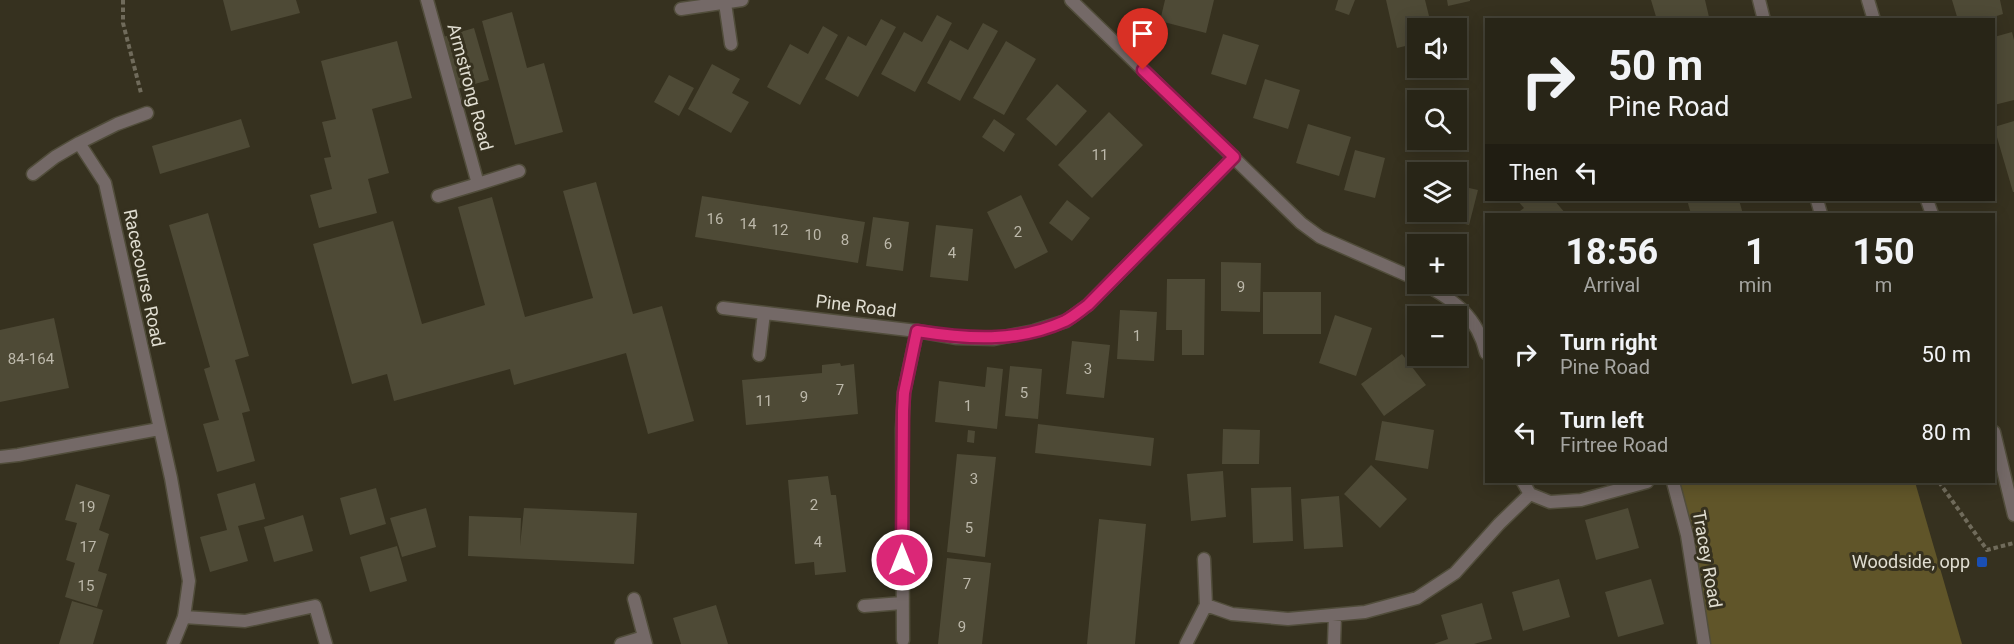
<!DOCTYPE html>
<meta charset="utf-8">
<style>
:root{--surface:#282517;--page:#343124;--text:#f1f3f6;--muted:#a5a5a1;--line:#444236}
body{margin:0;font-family:Roboto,sans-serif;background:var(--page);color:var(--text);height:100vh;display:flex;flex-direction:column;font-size:22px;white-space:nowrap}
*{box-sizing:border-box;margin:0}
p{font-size:20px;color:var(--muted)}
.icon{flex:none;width:33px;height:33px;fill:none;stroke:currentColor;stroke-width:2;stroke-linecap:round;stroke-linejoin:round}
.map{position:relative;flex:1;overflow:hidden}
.details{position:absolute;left:1485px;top:213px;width:510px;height:270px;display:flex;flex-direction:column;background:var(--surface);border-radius:0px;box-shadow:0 3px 15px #0003,0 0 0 2px var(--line)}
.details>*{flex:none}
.banner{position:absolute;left:1485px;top:18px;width:510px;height:183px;border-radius:0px;box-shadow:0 3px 15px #0003,0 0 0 2px var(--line);background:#282517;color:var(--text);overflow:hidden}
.fabs{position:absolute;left:1407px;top:18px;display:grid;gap:12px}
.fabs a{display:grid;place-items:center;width:60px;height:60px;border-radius:0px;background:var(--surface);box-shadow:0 3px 15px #0003,0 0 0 2px var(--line);font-size:30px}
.pin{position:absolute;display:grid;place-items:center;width:51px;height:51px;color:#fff;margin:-62px -26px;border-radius:50% 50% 50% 0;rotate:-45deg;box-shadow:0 0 6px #0007}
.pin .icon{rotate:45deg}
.me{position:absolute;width:66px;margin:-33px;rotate:0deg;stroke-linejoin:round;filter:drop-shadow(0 0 4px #0008)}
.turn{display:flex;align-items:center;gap:21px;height:126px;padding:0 24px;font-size:27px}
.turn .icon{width:78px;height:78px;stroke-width:2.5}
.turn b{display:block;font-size:42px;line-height:51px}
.then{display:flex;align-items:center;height:57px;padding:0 24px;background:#0003;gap:12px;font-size:22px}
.eta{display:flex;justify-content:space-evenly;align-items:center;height:102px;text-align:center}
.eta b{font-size:36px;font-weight:700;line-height:42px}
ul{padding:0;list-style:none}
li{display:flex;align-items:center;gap:18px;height:78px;padding:0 24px}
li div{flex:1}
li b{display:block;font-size:22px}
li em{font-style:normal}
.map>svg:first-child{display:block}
.green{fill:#605529}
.building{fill:#4e4a36}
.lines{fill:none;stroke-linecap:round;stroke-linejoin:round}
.service-casing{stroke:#514d3b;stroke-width:15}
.minor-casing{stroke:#514d3b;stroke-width:15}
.tertiary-casing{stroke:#514d3b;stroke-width:15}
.path{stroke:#706b5b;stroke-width:4;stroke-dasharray:4.5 3;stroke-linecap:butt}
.service{stroke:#746967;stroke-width:12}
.minor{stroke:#746967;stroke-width:12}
.tertiary{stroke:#746967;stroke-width:12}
.route-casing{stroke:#8e194d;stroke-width:15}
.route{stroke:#db2777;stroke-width:10}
.transit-dot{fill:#1a4fb4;stroke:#36311f;stroke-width:2}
.labels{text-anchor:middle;stroke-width:6;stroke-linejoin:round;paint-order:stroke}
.number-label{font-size:15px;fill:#bcb8aa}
.street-label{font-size:18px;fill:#e0ddd1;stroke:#36311f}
.poi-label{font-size:18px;fill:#e0ddd1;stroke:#36311f;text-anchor:end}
</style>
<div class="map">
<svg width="2014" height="644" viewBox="0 0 2014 644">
<rect width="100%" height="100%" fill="#36311f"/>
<!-- green -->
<path class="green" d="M1690,482h225l47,162h-251l-37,-158z"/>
<!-- building -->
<path class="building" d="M223,0h73l4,13 -69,18z
M1165,0h49l-8,33 -46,-12z
M1338,0h17l-6,15 -14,-5z
M1386,0h39l7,28h-14v15l-21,5z
M1447,0h23v1l-22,5z
M1651,0h54l4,17 -10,3h-42z
M1952,0h48l3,14 -19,6h-26z
M512,12l15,56 17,-5 19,69 -48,13 -33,-124z
M937,15l15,8 -37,69 -34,-18 23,-42 18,10z
M881,19l15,8 -38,70 -33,-18 23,-43 18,10z
M983,23l15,8 -38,70 -33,-18 23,-43 18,10z
M823,26l15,9 -38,70 -33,-18 23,-43 18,10z
M474,28l15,52 -32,9 -14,-52z
M2012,32l2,8v60l-20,5v-68z
M1223,34l36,11 -13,40 -35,-11z
M397,41l15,57 -40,11 17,64 -21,6 9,34 -58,15 -9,-33 22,-6 -8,-31 7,-1 -9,-35 14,-3 -15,-58z
M1006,41l30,18 -32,56 -31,-17z
M712,64l28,15 -8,14 17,9 -18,31 -43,-24z
M669,75l25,13 -15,28 -25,-14z
M1265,79l35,11 -12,39 -35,-11z
M1057,84l30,27 -31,35 -30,-27z
M1109,112l34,33 -51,53 -34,-33z
M241,119l9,28 -90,27 -8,-28z
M994,119l21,15 -11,18 -22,-15z
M2014,121v71h-1l-19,-65z
M1308,124l43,13 -12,39 -43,-13z
M1355,150l30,8 -10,40 -31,-8z
M1415,174l3,1v37l-11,-2z
M596,182l37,132 29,-8 32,115 -46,13 -22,-81 -112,32 -4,-16 -116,32 -7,-27 -35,10 -39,-140 80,-23 29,103 63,-19 -27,-98 34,-10 33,120 68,-19 -30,-107z
M1456,185l22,5 -9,35 -51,-13h38z
M1021,195l27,57 -33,17 -28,-57z
M702,196l163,26 -7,41 -163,-26z
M1067,200l23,18 -18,23 -23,-18z
M1517,200h37l12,14h-50l8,-6z
M1687,200h52l4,14h-52z
M208,213l41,143 -14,4 15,51 -8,2 13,48 -38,11 -14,-48 16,-4 -15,-51 6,-2 -41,-142z
M873,217l36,5 -6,49 -37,-5z
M936,225l37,4 -5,52 -38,-4z
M1221,262l40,1 -1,49 -39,-1z
M1167,279h38l-1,76h-22v-25h-16z
M1263,292h58v42h-58z
M1120,310l37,2 -3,49 -37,-2z
M1335,315l37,13 -16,48 -37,-13z
M54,318l15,70 -69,14v-72z
M1072,341l38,4 -6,53 -38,-4z
M1402,354l24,31 -42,31 -23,-32z
M840,363l1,3 13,-2 4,50 -112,11 -4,-45 80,-7v-8z
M1010,366l32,3 -4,50 -33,-3z
M987,367l16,2 -6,60 -62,-7 4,-41 46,6z
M1382,421l52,9 -6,39 -53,-9z
M1038,424l116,14 -3,28 -116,-13z
M1223,429l37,1 -1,34h-37z
M968,430l7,1 -1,12 -7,-1z
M957,454l39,3 -11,100 -38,-5z
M1371,465l36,34 -27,29 -36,-34z
M1223,471l3,46 -35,4 -4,-47z
M828,476l3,19h5l10,77 -31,3 -1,-13 -19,2 -7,-84z
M255,483l10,36 -27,7 10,35 -38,11 -10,-35 27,-7 -10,-36z
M76,484l34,11 -11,35 10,4 -11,37 9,3 -10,33 -32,-10 10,-34 -9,-3 11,-37 -12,-3z
M1291,487l2,54 -40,2 -2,-55z
M376,488l10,36 -36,11 -10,-37z
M1339,496l4,51 -39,2 -3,-50z
M426,508l10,39 -34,10 -12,-39z
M524,508l113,5 -3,51 -166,-8 1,-40 52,2 -1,28z
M1628,508l11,40 -43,12 -11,-40z
M303,515l10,36 -39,11 -10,-35z
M1099,519l47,5 -11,120h-48z
M397,546l10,35 -37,11 -10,-35z
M947,558l44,5 -9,81h-44z
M1559,579l11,38 -47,14 -11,-39z
M1651,579l13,45 -46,13 -13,-45z
M72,601l31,9 -10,34h-34z
M1482,603l10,36 -18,5h-40l14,-5 -7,-24z
M716,605l12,39h-47l-8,-26z"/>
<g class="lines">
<defs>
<path id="service" d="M184,617l61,4 70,-15 11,38"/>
<path id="minor" d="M427,0l51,184 -40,12
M1071,0l230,223 19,14 98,43
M1759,0l5,20
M725,3l6,41
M681,9l61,-9
M147,113l-30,11 -38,19 26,40 66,295 18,103 -5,36 -11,27
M33,174l22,-17 24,-14
M478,184l41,-13
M1817,200l4,14
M1424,284c31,17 53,32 62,69
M723,308l194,23 40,7 37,1 40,-8 32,-10 22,-16 146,-148
M759,355l5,-42
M0,457l18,-2 141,-26
M1523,482l7,12
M1673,482l14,53 17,109
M1204,559l2,46 26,9 56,5 77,-7 52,-14 38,-25 44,-49 31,-30 20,8 31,-2 66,-18
M634,599l12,45
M864,606l38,-3
M903,640l-1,-211 2,-37 13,-61
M621,644l23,-7
M1186,644l20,-39
M1334,644l1,-29"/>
<path id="tertiary" d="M1868,0l6,20
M1927,200l5,14
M1994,432l20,83"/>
</defs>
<!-- service casing -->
<use href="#service" class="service-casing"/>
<!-- minor casing -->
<use href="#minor" class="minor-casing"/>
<!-- tertiary casing -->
<use href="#tertiary" class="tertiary-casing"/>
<!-- path -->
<path class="path" d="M123,0v23l18,70
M1939,482l48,68 27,-7"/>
<!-- service -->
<use href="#service" class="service"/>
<!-- minor -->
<use href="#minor" class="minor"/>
<!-- tertiary -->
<use href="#tertiary" class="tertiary"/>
</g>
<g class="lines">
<defs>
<path id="route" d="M902,560l1,-149 1,-18 13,-62c50,8 100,12 148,-10 8,-4 16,-11 23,-16l146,-148 -91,-87"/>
</defs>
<!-- route casing -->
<use href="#route" class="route-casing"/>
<!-- route -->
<use href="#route" class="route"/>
</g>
<!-- markers -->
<rect class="transit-dot" x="1976" y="556" width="12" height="12" rx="3"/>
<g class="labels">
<!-- number labels -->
<g class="number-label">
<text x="1100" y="160">11</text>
<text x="715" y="224">16</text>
<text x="748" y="229">14</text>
<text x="780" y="235">12</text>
<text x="1018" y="237">2</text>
<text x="813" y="240">10</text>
<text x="845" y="245">8</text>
<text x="888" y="249">6</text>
<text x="952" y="258">4</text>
<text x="1241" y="292">9</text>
<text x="1137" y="341">1</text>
<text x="31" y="364">84-164</text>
<text x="1088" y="374">3</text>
<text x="840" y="395">7</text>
<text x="1024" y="398">5</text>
<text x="804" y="402">9</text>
<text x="764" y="406">11</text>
<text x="968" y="411">1</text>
<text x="974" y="484">3</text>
<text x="814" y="510">2</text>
<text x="87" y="512">19</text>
<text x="969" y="533">5</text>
<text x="818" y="547">4</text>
<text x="88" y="552">17</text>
<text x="967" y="589">7</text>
<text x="86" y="591">15</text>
<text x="962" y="632">9</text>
</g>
<!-- street labels -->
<g class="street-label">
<text transform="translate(470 87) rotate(75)" y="6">Armstrong Road</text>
<text transform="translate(144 278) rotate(78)" y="6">Racecourse Road</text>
<text transform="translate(856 306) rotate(7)" y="6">Pine Road</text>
<text transform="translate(1707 559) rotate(80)" y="6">Tracey Road</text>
</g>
<!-- poi labels -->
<g class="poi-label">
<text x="1970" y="568">Woodside, opp</text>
</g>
</g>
</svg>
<div class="fabs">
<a><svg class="icon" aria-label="sound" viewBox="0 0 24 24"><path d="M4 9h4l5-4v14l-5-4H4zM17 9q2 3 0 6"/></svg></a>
<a><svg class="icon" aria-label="search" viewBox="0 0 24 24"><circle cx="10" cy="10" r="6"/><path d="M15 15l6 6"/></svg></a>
<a><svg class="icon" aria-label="layers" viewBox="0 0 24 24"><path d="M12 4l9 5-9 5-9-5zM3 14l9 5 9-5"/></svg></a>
<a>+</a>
<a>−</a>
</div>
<div class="pin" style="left:1143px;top:70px;background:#d93025"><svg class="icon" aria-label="arrive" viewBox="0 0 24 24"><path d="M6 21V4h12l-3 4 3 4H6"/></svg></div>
<svg class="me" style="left:902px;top:560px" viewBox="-20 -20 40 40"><circle r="17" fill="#db2777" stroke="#fff" stroke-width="3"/><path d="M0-11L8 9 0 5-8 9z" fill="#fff"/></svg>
<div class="banner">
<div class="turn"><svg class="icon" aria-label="right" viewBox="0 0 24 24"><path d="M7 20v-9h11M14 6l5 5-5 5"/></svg><div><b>50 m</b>Pine Road</div></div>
<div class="then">Then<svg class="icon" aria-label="left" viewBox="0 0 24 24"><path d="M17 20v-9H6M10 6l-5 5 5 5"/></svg></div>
</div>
<section class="details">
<div class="eta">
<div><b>18:56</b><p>Arrival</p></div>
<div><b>1</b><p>min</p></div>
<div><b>150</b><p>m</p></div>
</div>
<ul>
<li><svg class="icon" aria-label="right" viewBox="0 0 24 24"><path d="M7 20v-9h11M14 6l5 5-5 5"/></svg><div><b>Turn right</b><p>Pine Road</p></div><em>50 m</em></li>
<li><svg class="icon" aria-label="left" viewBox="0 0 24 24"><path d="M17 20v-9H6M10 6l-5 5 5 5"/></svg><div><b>Turn left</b><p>Firtree Road</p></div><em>80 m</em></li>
</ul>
</section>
</div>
